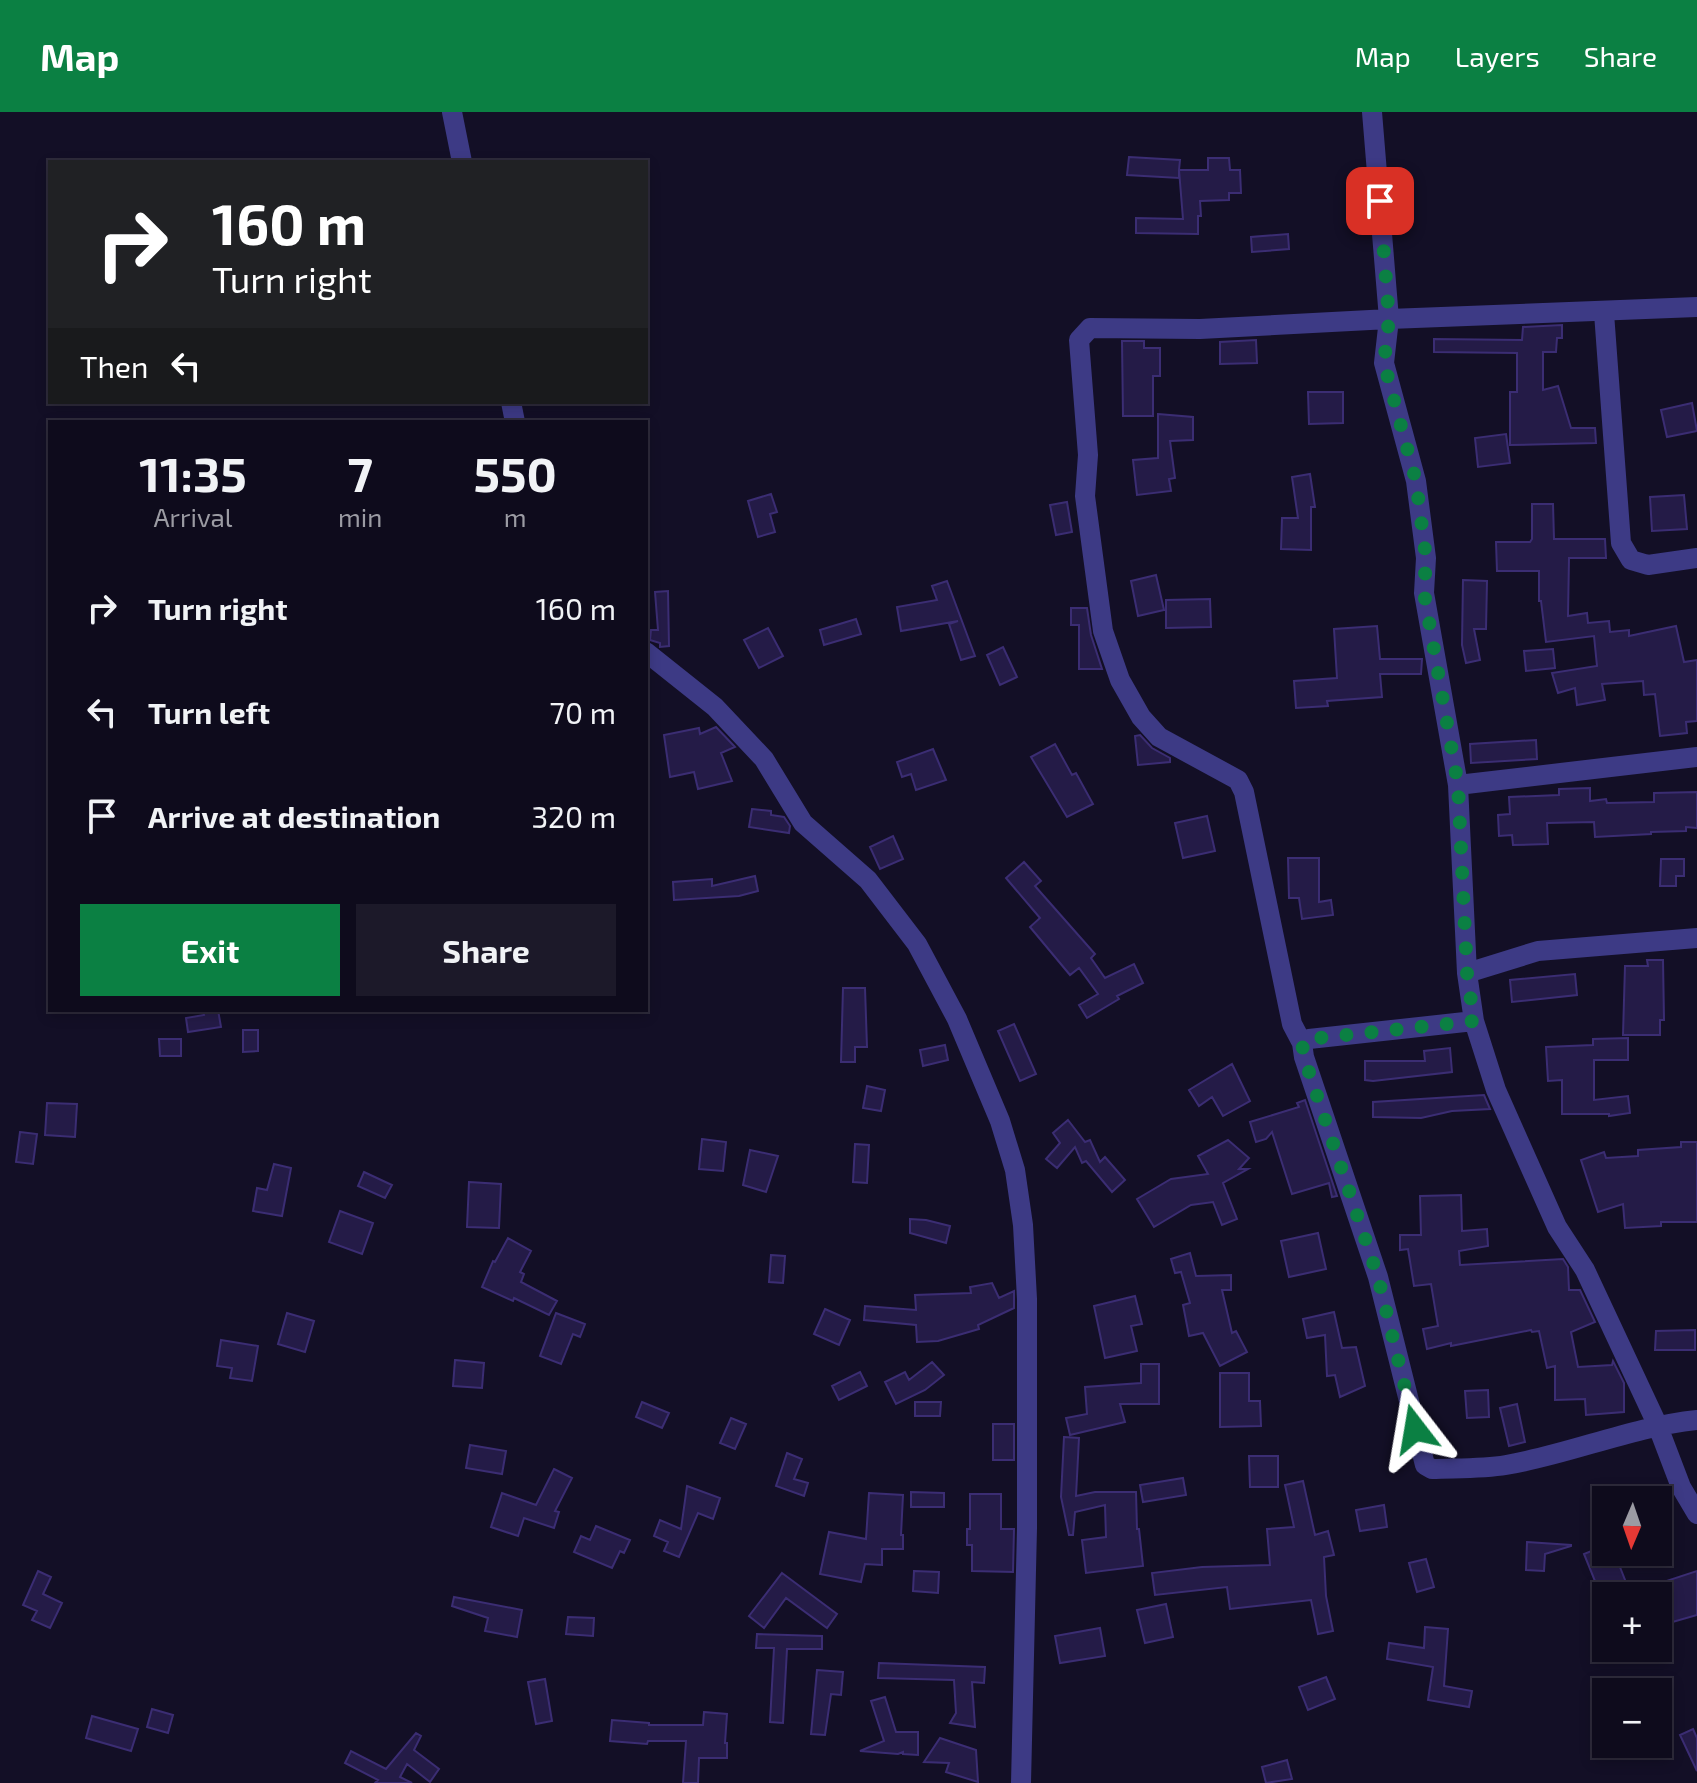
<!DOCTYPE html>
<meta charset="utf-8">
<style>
:root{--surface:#0e0b1c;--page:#1c1929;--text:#f1f3f6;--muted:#9b9ba3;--line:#2e2b3b;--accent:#0b8043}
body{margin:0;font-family:"Exo 2",sans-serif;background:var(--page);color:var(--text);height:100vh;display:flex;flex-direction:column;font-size:30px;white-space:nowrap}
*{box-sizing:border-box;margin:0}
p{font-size:26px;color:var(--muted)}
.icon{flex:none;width:44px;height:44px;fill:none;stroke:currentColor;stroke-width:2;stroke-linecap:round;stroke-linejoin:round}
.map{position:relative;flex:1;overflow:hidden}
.panel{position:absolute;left:48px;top:308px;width:600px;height:592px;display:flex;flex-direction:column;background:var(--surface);border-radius:0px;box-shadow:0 4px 12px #0003,0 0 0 2px var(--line)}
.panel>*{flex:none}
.top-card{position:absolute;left:48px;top:48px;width:600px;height:244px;border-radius:0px;box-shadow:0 4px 12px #0003,0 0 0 2px var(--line);background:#202124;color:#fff;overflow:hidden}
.needle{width:52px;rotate:182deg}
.fabs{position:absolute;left:1592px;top:1374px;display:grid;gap:16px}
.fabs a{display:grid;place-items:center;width:80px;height:80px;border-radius:0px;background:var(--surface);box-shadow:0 4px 12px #0003,0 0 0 2px var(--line);font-size:40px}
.pin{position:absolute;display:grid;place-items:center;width:68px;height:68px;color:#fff;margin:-34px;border-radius:16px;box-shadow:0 4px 12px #0006}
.me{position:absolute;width:88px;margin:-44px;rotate:346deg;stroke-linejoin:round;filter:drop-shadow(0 0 6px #0008)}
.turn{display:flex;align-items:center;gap:28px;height:168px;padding:0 32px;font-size:36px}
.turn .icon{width:104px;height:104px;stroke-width:2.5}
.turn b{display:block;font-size:56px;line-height:68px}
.then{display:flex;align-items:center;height:76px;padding:0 32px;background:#0003;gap:16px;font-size:30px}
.eta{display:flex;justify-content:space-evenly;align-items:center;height:136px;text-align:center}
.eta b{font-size:48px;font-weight:700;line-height:56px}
.cta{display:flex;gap:16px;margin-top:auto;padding:16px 32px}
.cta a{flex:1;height:92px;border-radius:0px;background:var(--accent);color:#fff;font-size:32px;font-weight:700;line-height:92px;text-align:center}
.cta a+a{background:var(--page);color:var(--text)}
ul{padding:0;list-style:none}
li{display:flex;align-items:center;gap:24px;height:104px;padding:0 32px}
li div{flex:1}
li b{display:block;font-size:30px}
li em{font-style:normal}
header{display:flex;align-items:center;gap:48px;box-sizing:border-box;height:112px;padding:0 40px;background:var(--accent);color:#fff}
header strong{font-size:38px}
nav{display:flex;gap:44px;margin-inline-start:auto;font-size:28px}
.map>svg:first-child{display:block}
.building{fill:#241b47;stroke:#3b2d73;stroke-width:2}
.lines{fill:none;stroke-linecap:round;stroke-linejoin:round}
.minor{stroke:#3d3a85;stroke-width:20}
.route{stroke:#0b8043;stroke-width:14;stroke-dasharray:0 25.2}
</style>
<header>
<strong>Map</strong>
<nav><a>Map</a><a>Layers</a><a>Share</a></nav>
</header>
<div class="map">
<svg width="1697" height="1671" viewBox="0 0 1697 1671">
<rect width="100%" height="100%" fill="#130f26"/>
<!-- building -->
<path class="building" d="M1129,45l51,3 -1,10h29v-12h21l1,12h10l1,23h-12v7l-29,1 1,15h-3v18l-62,-1v-15l47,1 -4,-49v8l-52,-3z
M1288,122l1,15 -37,3 -1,-15z
M1562,213v13h-5l-1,14h-13v38l15,-4 13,42h24l1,15 -86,2v-53h7v-39l-83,-1v-13l88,1 1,-13z
M1256,228l1,23 -37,1v-22z
M1122,229h22v7h16v28h-7v40h-30z
M1308,280h35v31l-34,1z
M1692,291l5,28 -30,6 -6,-27z
M1158,302l35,3v23l-23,1 5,37 -6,1 2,12 -34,4 -4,-35 25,-2z
M1506,322l4,29 -32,4 -3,-29z
M1310,362l5,33h-4v43l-30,-1 1,-31h16l-6,-41z
M771,382l6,18 -7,2 5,18 -17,5 -10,-36z
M1684,383l3,34 -35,2 -2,-34z
M1067,390l5,30 -16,3 -6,-30z
M1532,392h21l1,35h51l1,19h-37l-1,58 19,-3 1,10 21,-2 1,11 19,-2v6l47,-10 8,36 13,-2v61l-11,1 1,11 -27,3 -5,-42 -11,1 -1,-14 -41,3 3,16 -28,5 -2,-17 -17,5 -6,-20 45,-7 -3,-30 -48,6 -5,-41h-2v-30h-42l-1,-29h34l2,-3z
M1156,463l8,35 -26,6 -7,-35z
M1463,468l24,1 -1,48h-12l6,31 -14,3 -4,-18z
M947,469l28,75 -14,4 -12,-36 9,-3 -57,10 -4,-24 40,-7 -5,-14z
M668,479l1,55 -9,1v-4l-10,-3 1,-10h7l-3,-38z
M1210,487l1,28 -45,1v-28z
M1071,496h16l4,27 11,34h-23v-44h-8z
M856,507l5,15 -37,11 -4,-15z
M1377,514l3,33h42l-1,15h-41l2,23 -55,4 1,5 -32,2 -2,-27 43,-3 -3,-49z
M768,516l15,28 -24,12 -15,-28z
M1003,535l14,30 -17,8 -13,-30z
M1553,537l2,19 -29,3 -2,-20z
M716,615l19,20 -14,6 11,28 -34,8 -4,-17 -24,5 -6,-42 35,-7 1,6z
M1140,623l12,13 18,10v4l-32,3 -3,-29z
M1536,628l1,19 -66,4 -1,-19z
M1055,632l17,31 4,-2 17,31 -26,13 -36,-60z
M933,637l13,31 -30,10 -5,-16 -9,3 -5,-15z
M1590,676v13l16,-2 1,4 47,-1v-9l43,-1v36l-11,-1v4l-35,1v2l-56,3 -1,-15 -47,1 1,21 -35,1 -1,-10 -13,1 -1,-21 12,-1 -1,-17 50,-2v-6z
M752,697l19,2v4l13,2 6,9 -1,7 -40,-6z
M1207,704l8,35 -32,7 -8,-35z
M893,724l10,23 -23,10 -10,-22z
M1288,746h31v44l12,-2 2,15 -31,4 -3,-21h-10z
M1661,747h23v17h-8v10h-16z
M1024,750l17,19 -6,5 60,68 -4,4 14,20 29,-14 9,19 -26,13 2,3 -32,19 -8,-13 19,-11 -19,-26 -9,7 -40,-48 10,-9 -34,-40z
M755,764l3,15 -19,5 -65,4 -1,-18 39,-3v7z
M1647,848h16l1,60h-4v15h-37l2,-69h23z
M1575,862l2,21 -65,7 -2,-22z
M843,876h22l2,59h-12v15h-14z
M203,898h15l3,17 -33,5 -2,-14 18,-3z
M1014,912l22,50 -16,7 -22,-50z
M243,918h15v21l-15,1z
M1628,926v22h-34v40l34,-4 2,17 -21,3v-2h-47v-34l-14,1 -2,-34 47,-2v-6z
M159,927h22v17h-21z
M945,933l3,15 -25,6 -3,-16z
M1450,936l2,24 -79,9 -8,-1v-19h60l-1,-10z
M1232,952l18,37 -27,15 -11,-19 -13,9 -10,-16z
M867,974l18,4 -4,21 -18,-3z
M1484,983l6,14 -38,2 -31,7 -48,-1v-15z
M1305,988l32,96 -5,1 -3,-14 -37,11 -20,-62 -6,7 -10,3 -6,-20 49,-15 -2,-4z
M47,991l30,1 -2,33 -30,-2z
M1068,1008l17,22 5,-2 10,22 5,-5 20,23 -13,12 -26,-31 -4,2 -7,-16 -18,21 -11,-9 14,-16 -7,-10z
M20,1020l17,2 -4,30 -17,-2z
M702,1027l24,3 -3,29 -24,-2z
M1228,1028l21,18 -10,11h9l-25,14 14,36 -15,6 -9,-23 -22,3 -37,22 -17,-28 34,-20 37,-5 -10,-18z
M1681,1030h16v80h-36v4l-36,2 -2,-24 -25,8 -17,-52 23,-8 2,6 32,-2v-6l43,-3z
M855,1032l14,1 -2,38 -14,-1z
M750,1038l28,6 -12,36 -23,-7z
M274,1052l17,4 -9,48 -29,-5 4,-23 10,2z
M364,1060l28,13 -7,13 -27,-12z
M469,1070l32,2 -2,44 -32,-1z
M1461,1083l1,36 25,-2 1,17 -29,5 1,14 103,-6 5,8 1,23h11l15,32 -24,10 7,35 34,-2 1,-4 11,22v29l-38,3 -1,-16 -30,1v-34l-8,2 -8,-37 -7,1 -1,-2 -80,16v-3l-24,6 -4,-20 15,-3 -7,-42 -17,2 -6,-37 -8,1v-15h21l-1,-39z
M340,1099l33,12 -11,31 -33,-12z
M910,1107l16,1 24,6 -4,17 -36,-10z
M1318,1121l8,36 -37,8 -8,-36z
M508,1126l23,13 -11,21 4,2 -3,8 36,19 -8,14 -35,-17 -1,3 -31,-14 11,-26 2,1z
M1190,1141l6,23 35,-1v15h-9l10,43 4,-2 11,21 -27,14 -17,-33 -14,3 -6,-31 7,-2 -9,-31 -6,1 -4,-14z
M771,1143l14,1 -2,27 -14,-1z
M992,1171l7,15 15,-7v17l-36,17 1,4 -41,12 -21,1 -1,-17 -52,-5 1,-14 51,4 -1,-15 56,-2 -1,-6z
M1135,1184l7,28 -11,2 6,25 -32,7 -11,-52z
M825,1197l25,11 -11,25 -25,-11z
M1334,1200l8,36 14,-1 9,39 -25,11 -5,-22 -8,1 -2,-41 -18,3 -4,-19z
M287,1201l27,8 -9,31 -27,-8z
M556,1201l29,11 -5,13 -7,-3 -12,30 -21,-8z
M1695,1218v20h-40l1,-19z
M221,1228l37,6 -6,35 -22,-3 2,-10 -15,-2z
M455,1248l29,3 -2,25 -29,-2z
M932,1250l12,13 -19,15 -29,14 -11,-22 20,-10 4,8z
M1141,1252h18v40h-39l5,18 -55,13 -4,-17 21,-4 -2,-27 56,-4z
M860,1260l7,14 -28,14 -7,-14z
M1220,1261h29v28h11l1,25 -41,1z
M1488,1278l1,27 -22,1 -2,-27z
M642,1290l27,11 -7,15 -26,-11z
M915,1290h26l-1,14h-25z
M1517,1292l8,38 -16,4 -9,-38z
M731,1306l15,6 -11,25 -15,-6z
M993,1312h21v36h-21z
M1064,1325l15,1 -3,58 19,-4h41l1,37h2l4,37 -57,7 -4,-33 24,-3 -1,-32 -30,7 -2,23h-4l-8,-38z
M470,1333l36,6 -4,23 -36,-6z
M787,1341l15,6 -8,20 14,4 -4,13 -28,-10z
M1249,1344h29v31h-28z
M554,1357l18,9 -17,33 4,1 -5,16 -30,-10 -6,18 -27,-9 11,-34 34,12z
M1183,1366l3,17 -43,7 -3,-17z
M1303,1369l12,54 13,-4 6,24 -10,2 2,39 7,35 -15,3 -7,-34 -81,9 -3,-22 -72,8 -3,-22 50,-6 68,-2 -3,-36 27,-2 -9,-42z
M687,1374l33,12 -7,21 -15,-6 -19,44 -15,-6 4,-9 -14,-6 6,-16 21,9z
M911,1380l33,1v14h-33z
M869,1381l34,2 -2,40h2v14h-21v16l-17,-1 -4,18 -41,-8 9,-42 37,7z
M970,1382h31v35h13l-1,43 -41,-1v-26h-5v-16h3z
M1384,1393l3,22 -27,4 -4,-21z
M596,1414l34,14 -6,13 -4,-2 -8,17 -38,-16 7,-16 9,4z
M1527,1430l44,3v1l-26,8 -1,17 -18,-1z
M1606,1433v7h8l13,33 -26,11 -17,-42z
M1426,1447l8,28 -17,5 -8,-29z
M38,1459l13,6 -8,17 19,9 -12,25 -18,-8 5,-9 -14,-6z
M914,1459l25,1 -1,21 -25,-2z
M1697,1459v44l-35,10 -4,-13v-16h-28v-3z
M782,1461l55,41 -10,14 -41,-30 -22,30 -15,-12z
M454,1485l68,13 -5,27 -32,-6 3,-13 -36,-12z
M1166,1492l7,33 -28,6 -8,-33z
M568,1505l26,1 -1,18 -27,-2z
M1425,1515l23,2 -4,57 28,5 -3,16 -41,-7 5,-33 -46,-8 2,-16 35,5z
M1100,1516l5,28 -45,7 -5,-27z
M757,1522l65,2v13h-35l-4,74 -13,-1 4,-74h-18z
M879,1551l106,4 -1,16 -12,-1 3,45 -25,-4 6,-10 -2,-33 -76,-2z
M817,1558l26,2 -2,23 -10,-1 -6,41 -14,-1z
M1326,1565l9,22 -27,11 -9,-23z
M545,1567l7,42 -16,3 -8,-42z
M885,1585l11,35h22v23l-15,-1v-2l-5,2 -38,-3 24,-10 -13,-40z
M152,1597l21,6 -5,18 -21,-6z
M704,1600l23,2 -2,29h2v15h-28l-1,25h-15l3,-42h-38l-1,3 -37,-3 2,-21 37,3v2h54z
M92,1604l46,13 -7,22 -45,-13z
M1693,1617l4,9v33l-17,-36z
M416,1621l5,3 -7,14 25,19 -9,13 -23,-18 -7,13 12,6h-37l3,-3 -33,-17 6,-12 35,18z
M940,1626l36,12 2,32 -32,-10 3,-9 -25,-1z
M1287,1648l5,19 -26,4 -4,-16z"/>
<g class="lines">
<!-- minor -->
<path class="minor" d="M452,0l10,50
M1372,0l17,207 -5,44 32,118 10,77 -2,35 34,192 9,188 7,48 22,69 28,63 33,74 28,43 72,154 24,63 16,27
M1604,201l17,230 10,17 17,5 49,-7
M511,290l4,20
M646,540l69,55 49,52 39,64 65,57 49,64 40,75 43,102 15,49 8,55 4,74v229l-6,255
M1458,673l239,-28
M1467,861l71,-22 159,-13
M1474,909l-165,18 -7,4 -10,-19 -48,-232 -6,-12 -79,-43 -18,-20 -21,-37 -17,-49 -18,-135 3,-41 -9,-115 11,-12 110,1 189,-10 308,-12
M1302,931l2,14 74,220 47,188 7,4c24,-1 50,0 74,-4 65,-11 125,-38 191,-45"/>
</g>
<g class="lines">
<!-- route -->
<path class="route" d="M1380,89l9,118 -5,44 32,118 10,77 -2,35 34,192 9,188 7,48 -165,18 -7,4 2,14 74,220 37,152"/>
</g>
</svg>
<div class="fabs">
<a><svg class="needle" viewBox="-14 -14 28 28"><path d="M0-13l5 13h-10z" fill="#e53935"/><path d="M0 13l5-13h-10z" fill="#9b9ba3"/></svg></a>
<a>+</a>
<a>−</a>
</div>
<div class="pin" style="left:1380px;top:89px;background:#d93025"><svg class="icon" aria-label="arrive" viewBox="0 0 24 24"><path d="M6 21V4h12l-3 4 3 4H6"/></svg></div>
<svg class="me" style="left:1415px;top:1317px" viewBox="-20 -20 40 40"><path d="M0-17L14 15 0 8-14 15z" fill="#0b8043" stroke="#fff" stroke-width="4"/></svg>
<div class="top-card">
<div class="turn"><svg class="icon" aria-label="right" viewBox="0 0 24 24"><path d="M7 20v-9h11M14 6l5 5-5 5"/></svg><div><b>160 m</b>Turn right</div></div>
<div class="then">Then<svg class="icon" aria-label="left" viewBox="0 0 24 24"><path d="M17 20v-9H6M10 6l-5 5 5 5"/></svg></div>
</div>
<section class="panel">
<div class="eta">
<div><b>11:35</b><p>Arrival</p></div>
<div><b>7</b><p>min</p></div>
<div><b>550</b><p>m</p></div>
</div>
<ul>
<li><svg class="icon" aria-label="right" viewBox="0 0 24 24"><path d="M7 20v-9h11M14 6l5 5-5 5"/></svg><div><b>Turn right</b></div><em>160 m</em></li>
<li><svg class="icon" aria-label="left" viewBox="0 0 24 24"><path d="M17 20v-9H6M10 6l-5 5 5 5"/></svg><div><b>Turn left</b></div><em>70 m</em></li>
<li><svg class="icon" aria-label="arrive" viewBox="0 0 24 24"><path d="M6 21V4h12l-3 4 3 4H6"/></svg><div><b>Arrive at destination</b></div><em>320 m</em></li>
</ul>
<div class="cta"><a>Exit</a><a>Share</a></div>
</section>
</div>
